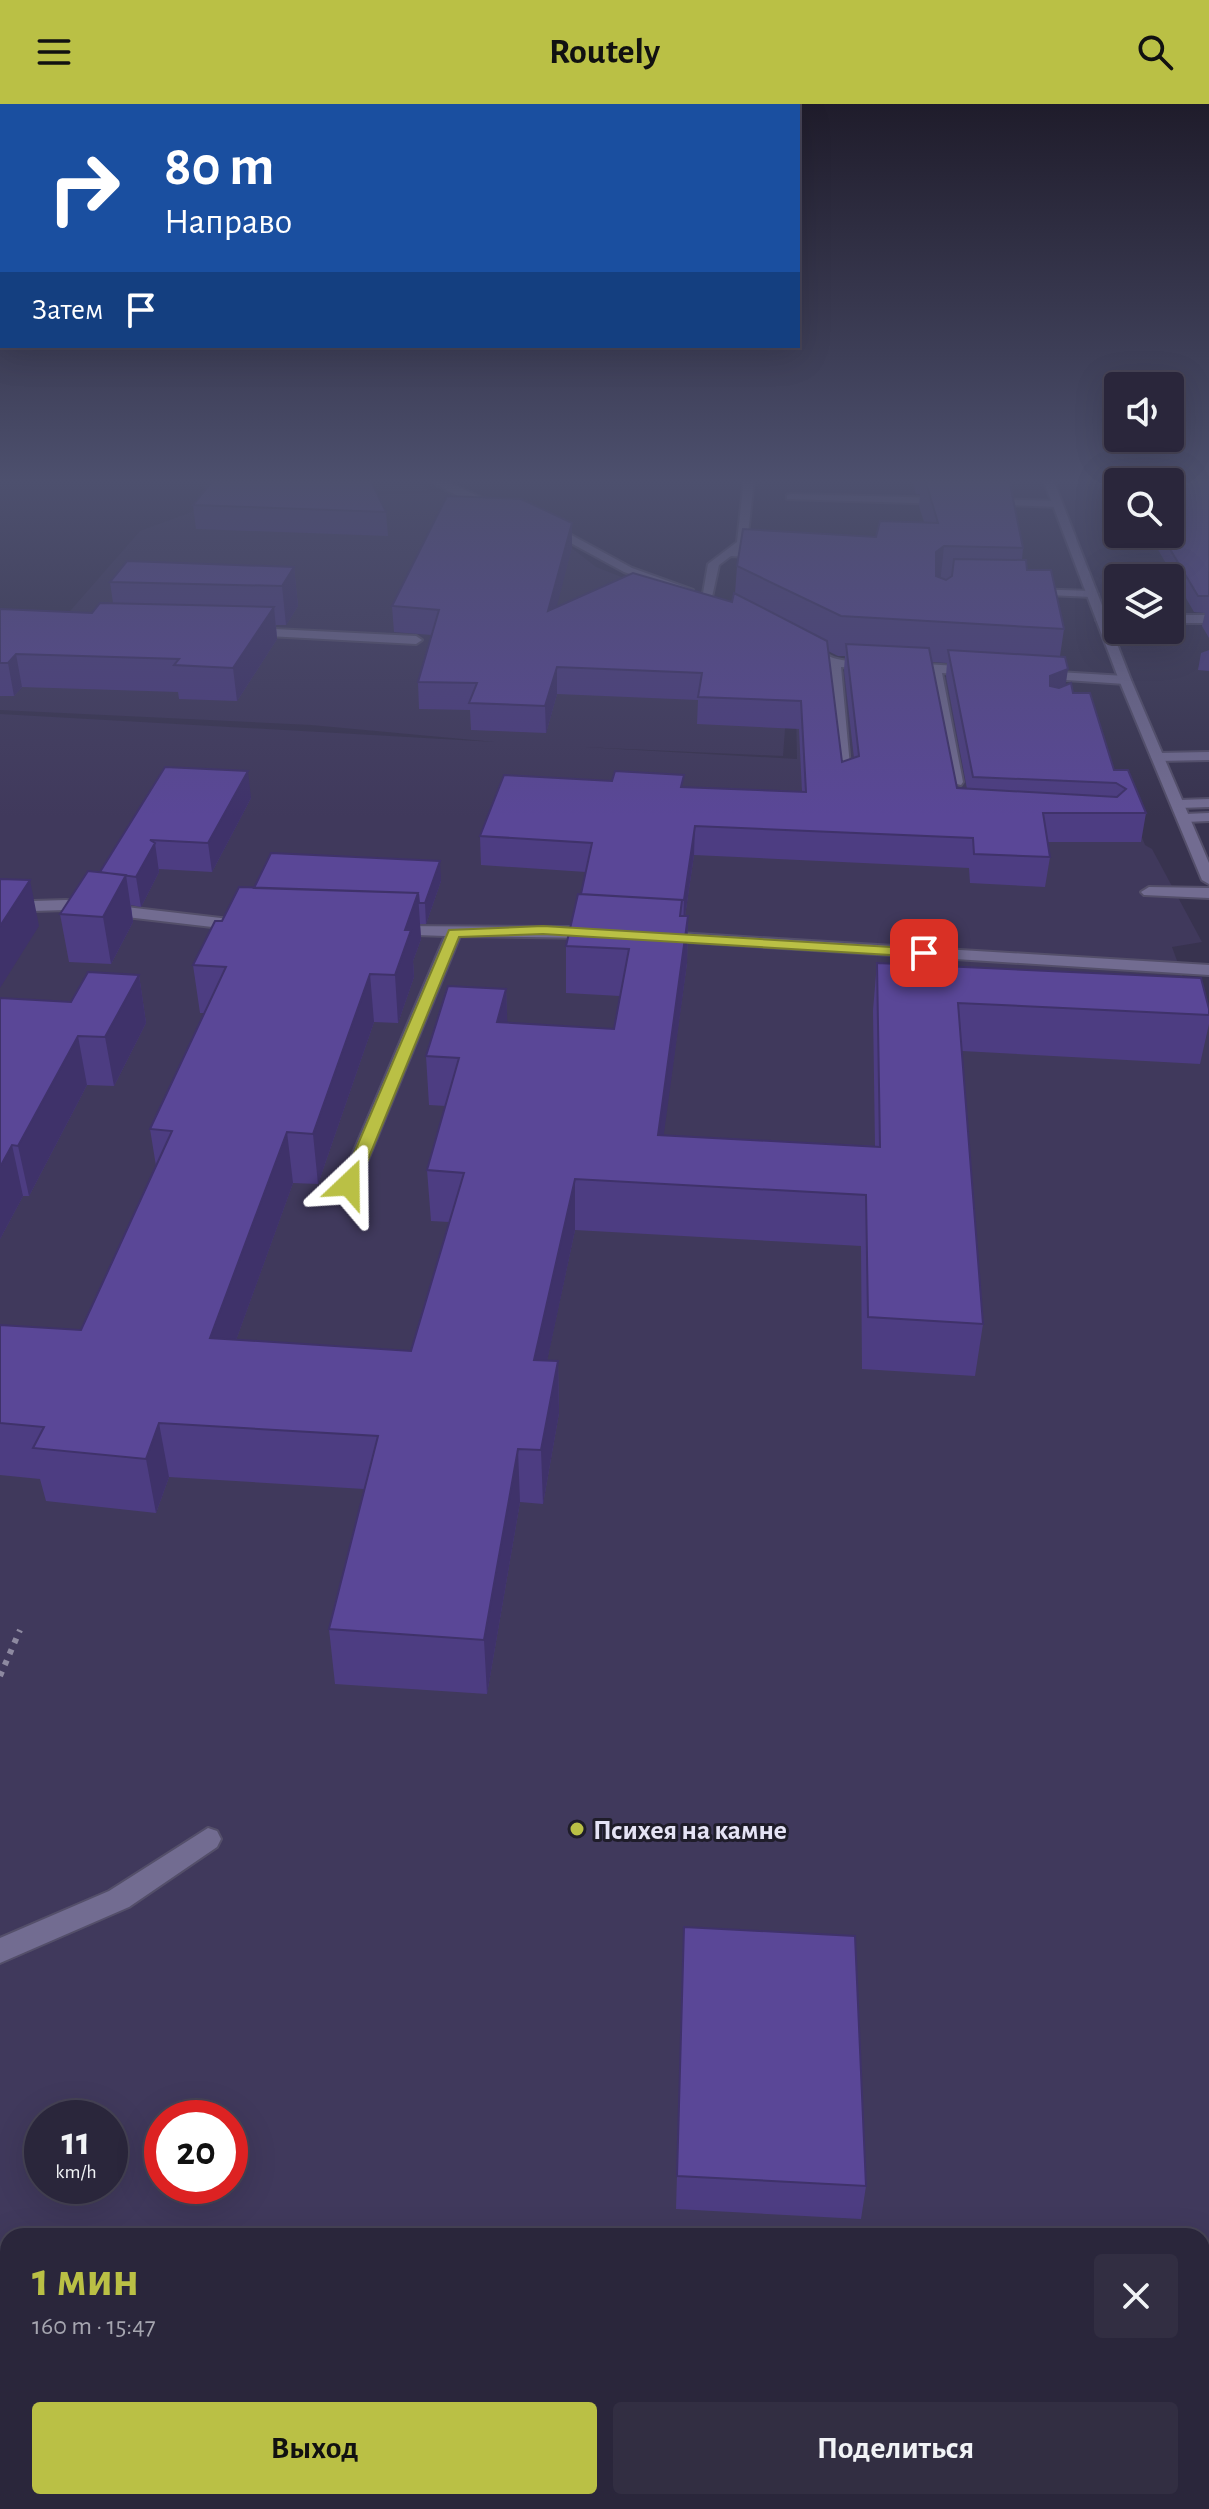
<!DOCTYPE html>
<html lang="ru">
<meta charset="utf-8">
<style>
:root{--surface:#2a263b;--page:#322e42;--text:#f1f3f6;--muted:#a5a5af;--line:#464355;--accent:#bac045}
body{margin:0;font-family:"Alegreya Sans",sans-serif;background:var(--page);color:var(--text);height:100vh;display:flex;flex-direction:column;font-size:30px;white-space:nowrap}
*{box-sizing:border-box;margin:0}
p{font-size:26px;color:var(--muted)}
.icon{flex:none;width:44px;height:44px;fill:none;stroke:currentColor;stroke-width:2;stroke-linecap:round;stroke-linejoin:round}
.map{position:relative;flex:1;overflow:hidden}
.panel{position:absolute;left:0px;top:2124px;width:1210px;height:282px;display:flex;flex-direction:column;background:var(--surface);border-radius:24px 24px 0 0;box-shadow:0 8px 32px #0002,0 0 0 2px var(--line)}
.panel>*{flex:none}
.banner{position:absolute;left:0px;top:0px;width:800px;height:244px;box-shadow:0 8px 32px #0002,0 0 0 2px var(--line);background:#1a4fa0;color:#fff;overflow:hidden}
.fabs{position:absolute;left:1104px;top:268px;display:grid;gap:16px}
.fabs a{display:grid;place-items:center;width:80px;height:80px;border-radius:8px;background:var(--surface);box-shadow:0 8px 32px #0002,0 0 0 2px var(--line);font-size:40px}
.speed{position:absolute;left:24px;top:1996px;display:flex;gap:16px;font-size:40px;font-weight:700;text-align:center}
.speed>*{display:grid;place-content:center;width:104px;height:104px;border-radius:50%;background:var(--surface);box-shadow:0 8px 32px #0002,0 0 0 2px var(--line);line-height:1}
.speed small{font-size:20px;font-weight:400}
.speed .limit{border:12px solid #d22;background:#fff;color:#111}
.pin{position:absolute;display:grid;place-items:center;width:68px;height:68px;color:#fff;margin:-34px;border-radius:16px;box-shadow:0 4px 12px #0006}
.me{position:absolute;width:88px;margin:-44px;rotate:23deg;stroke-linejoin:round;filter:drop-shadow(0 0 6px #0008)}
.turn{display:flex;align-items:center;gap:28px;height:168px;padding:0 32px;font-size:36px}
.turn .icon{width:104px;height:104px;stroke-width:2.5}
.turn b{display:block;font-size:56px;line-height:68px}
.then{display:flex;align-items:center;height:76px;padding:0 32px;background:#0003;gap:16px;font-size:30px}
.round{display:grid;place-items:center;flex:none;width:84px;height:84px;border-radius:8px;background:var(--page)}
.head{display:flex;align-items:center;justify-content:space-between;height:136px;padding:0 32px}
h1{font-size:48px;font-weight:600;line-height:60px;color:var(--accent)}
.button{display:flex;gap:16px;margin-top:auto;padding:16px 32px}
.button a{flex:1;height:92px;border-radius:8px;background:var(--accent);color:#111;font-size:32px;font-weight:600;line-height:92px;text-align:center}
.button a+a{background:var(--page);color:var(--text)}
header{display:flex;justify-content:space-between;align-items:center;height:104px;padding:0 32px;background:var(--accent);color:#111;font-size:36px;font-weight:600}
.map>svg:first-child{display:block}
.built{fill:#40395c;fill-rule:evenodd}
.green{fill:#463c6c}
.lines{fill:none;stroke-linecap:round;stroke-linejoin:round}
.lane-casing{stroke:#544f6a;stroke-width:4}
.street-casing{stroke:#544f6a;stroke-width:4}
.path{stroke:#8d89a0;stroke-width:6;stroke-dasharray:5 7;stroke-linecap:butt}
.lane{fill:#726c91;fill-rule:evenodd}
.street{fill:#726c91;fill-rule:evenodd}
.wall{fill:#4d3d82;fill-rule:evenodd}
.shaded-wall{fill:#3f326a}
.building{fill:#5a4797;stroke:#3f326a;stroke-width:2}
.route{fill:#bac045;stroke:#797d2d;stroke-width:2}
.poi-dot{fill:#bac045;stroke:#1f1d2a;stroke-width:3}
.labels{text-anchor:middle;stroke-width:6;stroke-linejoin:round;paint-order:stroke}
.near-poi-label{font-size:28px;font-weight:bold;fill:#e5e3f5;stroke:#1f1d2a;text-anchor:start}
</style>
<header><svg class="icon" aria-label="menu" viewBox="0 0 24 24"><path d="M4 6h16M4 12h16M4 18h16"/></svg>Routely<svg class="icon" aria-label="search" viewBox="0 0 24 24"><circle cx="10" cy="10" r="6"/><path d="M15 15l6 6"/></svg></header>
<div class="map">
<svg width="1209" height="2405" viewBox="0 0 1209 2405">
<rect width="100%" height="100%" fill="#38334f"/>
<!-- built -->
<path class="built" d="M202,375h211l16,11 -223,5z
M446,388l114,47 36,28 170,66 25,16 -8,107 -200,-9 214,12 -2,-90 190,10 141,119 19,47 7,4 50,93 -30,5 19,52 18,8v1502h-1033v-7h1026v-266h-1194v55h-8v-1577l495,28 -184,-17 -311,-15v-86l57,2 83,-95 84,-31zM42,2014h68v68h-68zM162,2014h68v68h-68z"/>
<!-- green -->
<path class="green" d="M271,2398h491l2,7h-526z"/>
<g class="lines">
<defs>
<path id="lane" d="M429,375h12l61,28c-12,7 -61,-18 -73,-28z
M744,375h10l-7,64 -8,7 26,2 6,3 -6,3 -34,-2 -12,9 -7,32 -10,2 6,-35 29,-22z
M791,390l154,4 5,3 -5,3 -158,-5v-4z
M989,395l68,2 5,3 -5,3 -72,-3v-4z
M545,421h8l79,43 61,22 -10,2 -59,-20 -79,-43z
M1030,485l62,2 6,3 -6,3 -66,-3v-4z
M1118,511v8l-16,1 -6,-4z
M1170,511h39v8h-39z
M252,524l164,8 6,4 -6,4 -168,-9 -2,-3z
M801,541c14,-1 23,11 36,14 13,4 27,-1 38,6l-6,4 -28,-2 11,121 -12,-3 -12,-120 -27,-14z
M909,559l64,4 6,4 -6,4 -31,-2 21,109 -2,3 -12,-3 -20,-110 -24,-2v-6z
M1041,567l84,5 6,4 -6,4 -88,-6v-6z
M1209,648v8l-51,1 -7,-4 7,-4z
M1209,695v8l-30,1 -7,-4 7,-4z
M1209,709v8l-24,1 -7,-4 7,-4z
M1149,783l60,1v10l-65,-3 -3,-3z
M66,796l172,20 8,5 -8,5 -172,-20 -66,2v-10z
M394,822l175,1 25,1 8,5 -8,5 -134,-2 -102,248 -9,6 -9,-6 105,-248 -56,-2v-6z
M662,828l547,33v10l-553,-35 -2,-3z
M208,1724l9,3 4,8 -4,8 -88,60 -129,56v-25l109,-47z"/>
<path id="street" d="M1043,375h10l78,201 78,183v21l-7,-4 -83,-200z"/>
</defs>
<!-- lane casing -->
<use href="#lane" class="lane-casing"/>
<!-- street casing -->
<use href="#street" class="street-casing"/>
<!-- path -->
<path class="path" d="M0,1572l20,-46"/>
<!-- lane -->
<use href="#lane" class="lane"/>
<!-- street -->
<use href="#street" class="street"/>
</g>
<!-- wall -->
<path class="wall" d="M207,375h163l16,33 2,24 -192,-7 -3,-24 17,-20z
M912,375h97l14,69 -1,12 42,69 -4,27 5,29 8,8 41,77 32,43 -5,29h-93l2,15 -5,30 -75,-4 -1,-15 -275,-13 -9,61h3l-1,47 -24,172 212,11 -2,-136 4,-47 332,46v15l-9,40 -238,-13 21,273 -8,52 -113,-7 -1,-123 -286,-16 -28,130 11,1 1,52 -16,91 -23,-2 -33,192 -152,-10 -6,-55 35,-140 -195,-12 -13,36 -110,-12 -6,-22 -40,-4v-150l81,5 75,-164 -6,-37 54,-116h-4l-7,-48 29,-44 32,-33 187,-7 -15,43h-6l1,15 -8,22 1,16 -16,46 -24,-1 -56,162 -25,-1 -57,157 175,11 38,-129 -18,-1 -4,-51 19,-64 -17,-1 -3,-49 80,-67 1,34 107,6 6,-33 -54,-3v-47l15,-52 5,-22 -105,-7 -1,-29 203,-49 119,5 -3,-63 -102,-5 1,-24 -141,-6 -11,39 -75,-3 -1,-20 -51,-1 -1,-27 14,-47 -38,-3 -2,-26 180,-83v24l-16,60 176,-5 3,-8 2,-28 139,-29 48,-15 -5,-16 1,-12h-4zM828,547l10,5h7l-1,14 10,88 -12,4zM932,558l15,1 -1,13 21,113 -10,-1z
M1105,375h104v159l-7,-12 3,-13 -11,-1 -45,-78h21v-52h-52v23z
M294,463l4,39 -12,19h-10l1,14 -40,62 -58,-2 -1,-7 -156,-5 -8,9h-14v-87l92,4 21,-10 -3,-21z
M1209,546v21l-11,-1 3,-17z
M165,663l86,31 -39,74 -53,-3v3l-18,35 -10,-2 2,17 -22,42 -42,-2 -9,-48 40,-42z
M139,871l7,48 -32,63 -27,-1 -58,111h-6l-23,43v-241l71,4z
M683,1858l183,224 -5,33 -185,-10z"/>
<!-- shaded-wall -->
<path class="shaded-wall" d="M572,419v24l-23,90 -1,-26z
M944,442l-4,38 -8,6 4,-38z
M294,463l4,39 -12,19 -4,-39z
M274,503l3,32 -40,62 -4,-33z
M16,550l6,33 -8,9 -6,-33z
M557,563v27l-11,39 -1,-27z
M1068,565l-4,27 -17,7 3,-27z
M248,667l3,27 -39,74 -4,-29z
M695,722l-1,29 -11,75 1,-30z
M155,739l4,29 -18,35 -5,-30z
M440,757l1,20 -15,43 -1,-21z
M126,771l7,47 -22,42 -8,-47z
M30,776l9,46 -39,62v-62z
M418,789l3,46 -8,22 1,16 -16,46 -3,-48 10,-45z
M688,812l-1,47 -30,222 1,-50z
M370,870l4,48 -56,162 -5,-50z
M139,871l7,48 -32,63 -9,-49z
M506,885l2,48 -11,-15z
M78,932l9,49 -58,111 -11,-50z
M287,1028l6,51 -75,207 -8,-52z
M12,1041l11,51 -23,43v-72z
M575,1075v51l-39,183 -2,-53z
M558,1257l1,52 -16,91 -2,-54z
M159,1319l10,54 -13,36 -10,-54z
M518,1345l2,53 -33,192 -3,-54z"/>
<!-- building -->
<path class="building" d="M214,375h156l16,33 -193,-7z
M925,375h84l14,69 -79,-2 -8,6v24l10,4 6,-4 2,-17 72,1 1,10h24l13,59 -223,-13 -104,-50 6,-37 133,8 4,-16 58,2z
M1115,375h94v117h-11l-37,-62h9v-52h-52v3z
M447,392l74,3 51,24 -24,88 85,-38 99,29 2,-9 93,48 15,121 17,-6 -13,-112 83,4 28,140 160,9 9,-8 -10,-6 -143,-6 -25,-127 117,7 3,12 -18,7v10l9,2 12,-5 2,10h17l24,77h14l18,43h-103l7,44 -76,-3 -1,-16 -278,-12 -11,74 -103,-6 11,-51 -112,-7 24,-61 108,6 3,-10 69,4 -3,12 125,5 -5,-91 -103,-4 4,-24 -145,-6 -12,39 -76,-3 8,-20 -59,-1 21,-72 -47,-4z
M127,457l167,6 -12,19 -172,-4z
M100,499l174,4 -41,61 -59,-3 5,-6 -163,-5 -8,9h-8v-54l92,4z
M165,663l83,4 -40,72 -58,-3 5,3 -19,34 -36,-5z
M271,749l169,8 -15,42h-6l-1,-10 -164,-5z
M88,767l38,4 -23,42 -43,-3z
M0,775l30,1 -30,46z
M239,783l179,6 -13,37h6l-16,45 -25,-1 -57,160 -26,-2 -77,206 201,13 53,-178 -37,-3 32,-112 -33,-2 22,-70 58,3 -9,33 117,7 15,-80 -63,-3 12,-52 104,6 -2,16h8l-30,219 222,12 -3,-184 324,15 8,31v6l-251,-12 25,321 -115,-7 -2,-122 -291,-16 -41,181 24,1 -17,89 -23,-1 -34,191 -155,-11 49,-193 -219,-13 -13,36 -113,-11 11,-21 -44,-4v-98l81,5 91,-199 -22,-2 76,-162 -33,-2 22,-44h7z
M88,868l51,3 -34,62 -27,-1 -60,110 -6,-1 -12,22v-169l71,4z
M684,1823l171,9 11,250 -189,-10z"/>
<!-- sky -->
<linearGradient id="sky" x2="0" y2="1"><stop stop-color="#1f1c2b"/><stop offset="0.53" stop-color="#4d506e"/><stop offset="1" stop-color="#4d506e" stop-opacity="0"/></linearGradient>
<rect width="1209" height="712" fill="url(#sky)"/>
<!-- route -->
<path class="route" d="M543,822l381,23 7,4 -7,4 -381,-23 -84,3 -101,247 -3,4h-12l-2,-4 108,-254z"/>
<!-- markers -->
<circle class="poi-dot" cx="577" cy="1725" r="8"/>
<g class="labels">
<!-- near-poi labels -->
<g class="near-poi-label">
<text x="593" y="1735">Психея на камне</text>
</g>
</g>
</svg>
<div class="fabs">
<a><svg class="icon" aria-label="sound" viewBox="0 0 24 24"><path d="M4 9h4l5-4v14l-5-4H4zM17 9q2 3 0 6"/></svg></a>
<a><svg class="icon" aria-label="search" viewBox="0 0 24 24"><circle cx="10" cy="10" r="6"/><path d="M15 15l6 6"/></svg></a>
<a><svg class="icon" aria-label="layers" viewBox="0 0 24 24"><path d="M12 4l9 5-9 5-9-5zM3 14l9 5 9-5"/></svg></a>
</div>
<div class="speed"><div>11<small>km/h</small></div><div class="limit">20</div></div>
<div class="pin" style="left:924px;top:849px;background:#d93025"><svg class="icon" aria-label="arrive" viewBox="0 0 24 24"><path d="M6 21V4h12l-3 4 3 4H6"/></svg></div>
<svg class="me" style="left:349px;top:1080px" viewBox="-20 -20 40 40"><path d="M0-17L14 15 0 8-14 15z" fill="#bac045" stroke="#fff" stroke-width="4"/></svg>
<div class="banner">
<div class="turn"><svg class="icon" aria-label="right" viewBox="0 0 24 24"><path d="M7 20v-9h11M14 6l5 5-5 5"/></svg><div><b>80 m</b>Направо</div></div>
<div class="then">Затем<svg class="icon" aria-label="arrive" viewBox="0 0 24 24"><path d="M6 21V4h12l-3 4 3 4H6"/></svg></div>
</div>
<section class="panel">
<div class="head"><div><h1>1 мин</h1><p>160 m · 15:47</p></div><a class="round"><svg class="icon" aria-label="close" viewBox="0 0 24 24"><path d="M6 6l12 12M18 6L6 18"/></svg></a></div>
<div class="button"><a>Выход</a><a>Поделиться</a></div>
</section>
</div>
